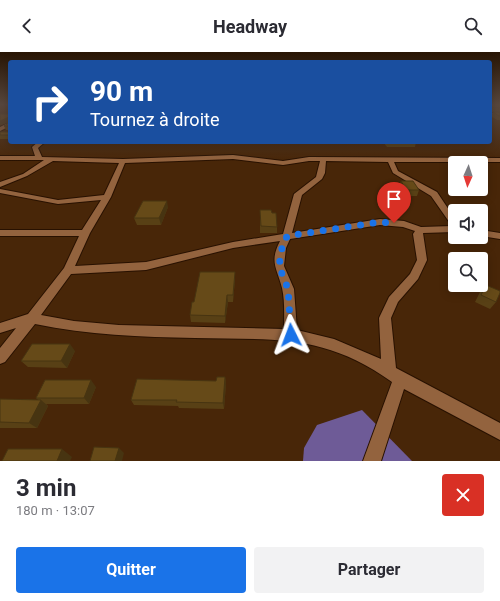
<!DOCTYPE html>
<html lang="fr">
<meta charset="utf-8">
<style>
:root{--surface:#fff;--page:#f2f2f3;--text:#2b2b33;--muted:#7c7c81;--accent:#1a73e8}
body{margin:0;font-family:Roboto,sans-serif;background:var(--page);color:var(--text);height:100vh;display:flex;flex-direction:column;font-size:15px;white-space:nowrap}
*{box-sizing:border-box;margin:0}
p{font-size:13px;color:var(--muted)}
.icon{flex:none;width:22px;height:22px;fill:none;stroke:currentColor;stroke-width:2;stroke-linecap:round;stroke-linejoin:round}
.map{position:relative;height:409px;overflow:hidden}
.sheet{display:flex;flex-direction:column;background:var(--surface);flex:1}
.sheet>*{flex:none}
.guide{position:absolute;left:8px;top:8px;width:484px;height:84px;border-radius:4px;box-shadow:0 2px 10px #0003;background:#1a4fa0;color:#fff;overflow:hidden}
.needle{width:26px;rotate:183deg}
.fabs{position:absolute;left:448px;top:104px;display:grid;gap:8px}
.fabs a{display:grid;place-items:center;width:40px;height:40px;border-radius:4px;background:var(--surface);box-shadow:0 2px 10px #0003;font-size:20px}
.pin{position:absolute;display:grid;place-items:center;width:34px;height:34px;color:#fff;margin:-41px -17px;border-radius:50% 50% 50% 0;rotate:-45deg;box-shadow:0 0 4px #0007}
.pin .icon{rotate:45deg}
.me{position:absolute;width:44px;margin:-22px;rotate:357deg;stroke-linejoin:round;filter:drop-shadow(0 0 3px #0008)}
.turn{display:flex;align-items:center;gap:14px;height:84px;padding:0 16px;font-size:18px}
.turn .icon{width:52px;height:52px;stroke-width:2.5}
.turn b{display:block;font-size:28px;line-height:34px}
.round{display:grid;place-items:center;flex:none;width:42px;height:42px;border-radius:4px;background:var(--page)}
.summary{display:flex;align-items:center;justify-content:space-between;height:68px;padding:0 16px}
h1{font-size:24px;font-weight:700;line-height:30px}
.primary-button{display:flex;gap:8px;margin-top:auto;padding:8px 16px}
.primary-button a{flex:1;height:46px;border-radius:4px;background:var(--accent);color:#fff;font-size:16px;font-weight:700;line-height:46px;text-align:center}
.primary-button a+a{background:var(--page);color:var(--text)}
header{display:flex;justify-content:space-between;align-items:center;height:52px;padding:0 16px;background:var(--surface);font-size:18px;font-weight:700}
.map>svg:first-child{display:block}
.forest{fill:#6e5b97}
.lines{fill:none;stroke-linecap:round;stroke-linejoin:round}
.minor-casing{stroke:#281100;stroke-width:2}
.minor{fill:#93633e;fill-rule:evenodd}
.wall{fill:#584015}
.shaded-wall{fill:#473411}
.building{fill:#664a18;stroke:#473411}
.route{stroke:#1a73e8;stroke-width:7;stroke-dasharray:0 12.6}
</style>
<header><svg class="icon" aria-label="back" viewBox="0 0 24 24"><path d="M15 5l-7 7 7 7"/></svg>Headway<svg class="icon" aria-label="search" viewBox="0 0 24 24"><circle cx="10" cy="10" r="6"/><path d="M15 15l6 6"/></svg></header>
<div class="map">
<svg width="500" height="409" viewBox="0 0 500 409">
<rect width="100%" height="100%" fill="#482608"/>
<!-- forest -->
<path class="forest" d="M362,358l50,51h-109l1,-13 13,-23z"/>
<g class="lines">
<defs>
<path id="minor" d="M490,61h10v2h-10z
M10,70v4l-10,5v-4z
M38,90h7l-7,6 4,9 81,2 110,-4 50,6 26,-4 191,1v4h-106l4,9 39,21 18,27v13l-32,1 4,27 -9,19 -20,23 -7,16 5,50 104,55v17l-96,-51 -23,72h-18l29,-79c-68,-49 -119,-42 -197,-44 -54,-1 -107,-3 -160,-14l-30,38 -5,2v-16l16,-20 -16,5v-10l28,-9 36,-46 15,-32h-79v-6h82l19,-30 -43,4 -58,-11v-4l58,11 46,-5 15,-32 -66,-2 -26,15 -27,11v-5l23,-8 21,-14h-44v-4h35l-3,-9zM233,107l50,6 26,-4h11l-4,16 -22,17 -11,40 -50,8 -87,20 -71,4 15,-33 21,-36 14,-34zM326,109l62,1 5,11 38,23 21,30 -31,1 -17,-6 -24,-2 -88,14 10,-38 20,-16 3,-6zM380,173l23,2 12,4 -2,3 4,26 -7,14 -21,23 -10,21 2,41 -47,-20 -37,-9 -3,-41 -10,-23 2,-18 4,-9zM280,189c-11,21 -3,27 2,47 3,13 2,28 2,41l-165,-4 -45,-4 -33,-6 30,-41 75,-4 87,-22z
M481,178l19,3v6l-19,-3z"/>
</defs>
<!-- minor casing -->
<use href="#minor" class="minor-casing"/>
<!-- minor -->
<use href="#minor" class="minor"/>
</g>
<!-- wall -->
<path class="wall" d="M490,52h10v8h-10z
M493,60h7v8h-3l-6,-4z
M0,62h10v25h-10v-7h9v-2h-3l-2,-4 6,-4 -10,3z
M383,90h33l-1,5h-28z
M401,129l18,9 -2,6h-13l-6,-8z
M168,155l-7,18h-24l-3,-7z
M260,158l12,3 5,14v6h-17z
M235,220v7l-2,23h-5l-3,21 -34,-1 -1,-7 4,-13z
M486,233l10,17 -6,7 -15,-7 5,-10z
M75,299l-8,17 -39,-1 -7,-6z
M225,325l1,7 -2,25 -45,-1 -1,-2 -44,-1 -3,-5 85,-19z
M96,335l-7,17h-43l2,2 -11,22h-37v-29l38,1 -2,-2z"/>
<!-- shaded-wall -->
<path class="shaded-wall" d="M9,65l1,5 -10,3v-4z
M167,149l1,6 -7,18 -2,-7z
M235,220v7l-2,23v-7z
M227,243l1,7 -3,21v-7z
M70,292l5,7 -8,17 -6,-7z
M225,325l1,7 -2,25 -1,-6z
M91,328l5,7 -7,17 -5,-6z
M41,348l7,6 -11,22 -8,-5z
M119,396l5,5 -2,8h-7z
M62,397l10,8 -2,4h-13z"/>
<!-- building -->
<path class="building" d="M490,52h10v4l-8,-1 -1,4 -1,-1z
M493,60h7v4h-1z
M0,62h10v21h-10v-3h9v-6h-5l6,-4 -1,-5 -9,4z
M401,129h12l6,9h-13z
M143,149h24l-8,17h-25z
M260,158h11l1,3h4l1,14 -16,-1z
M200,220h35l-2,23h-6l-2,21 -35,-1 2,-13h2z
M486,233l14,6v2l-4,9 -15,-7z
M32,292h38l-9,17h-40z
M217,325h8l-2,26 -47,-1 1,-2h-46l6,-21 79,2z
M45,328h46l-7,18h-48z
M0,347l41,1 -12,23 -29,-1z
M94,395l25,1 -4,13h-25z
M8,397h54l-5,12h-55z"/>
<!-- sky -->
<linearGradient id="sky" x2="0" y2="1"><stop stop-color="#281504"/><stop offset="0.48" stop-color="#58473d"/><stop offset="1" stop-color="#58473d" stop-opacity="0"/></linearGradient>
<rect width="500" height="109" fill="url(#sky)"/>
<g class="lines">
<!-- route -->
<path class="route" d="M291,283l-3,-46 -9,-23 3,-18 5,-12 93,-14 14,1"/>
</g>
</svg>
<div class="fabs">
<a><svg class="needle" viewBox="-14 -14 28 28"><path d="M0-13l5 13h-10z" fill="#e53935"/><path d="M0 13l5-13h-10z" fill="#7c7c81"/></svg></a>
<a><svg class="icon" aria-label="sound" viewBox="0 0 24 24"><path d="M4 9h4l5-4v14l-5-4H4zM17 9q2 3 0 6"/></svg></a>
<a><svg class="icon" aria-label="search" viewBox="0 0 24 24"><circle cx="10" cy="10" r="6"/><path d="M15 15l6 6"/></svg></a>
</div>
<div class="pin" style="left:394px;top:171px;background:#d93025"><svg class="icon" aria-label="arrive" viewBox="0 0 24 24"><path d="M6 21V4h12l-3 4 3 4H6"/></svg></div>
<svg class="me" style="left:291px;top:283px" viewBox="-20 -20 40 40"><path d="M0-17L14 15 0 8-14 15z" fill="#1a73e8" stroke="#fff" stroke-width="4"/></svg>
<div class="guide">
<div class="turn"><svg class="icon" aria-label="right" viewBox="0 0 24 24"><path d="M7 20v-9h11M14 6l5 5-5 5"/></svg><div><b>90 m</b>Tournez à droite</div></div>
</div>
</div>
<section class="sheet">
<div class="summary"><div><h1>3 min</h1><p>180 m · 13:07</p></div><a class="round" style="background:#d93025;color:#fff"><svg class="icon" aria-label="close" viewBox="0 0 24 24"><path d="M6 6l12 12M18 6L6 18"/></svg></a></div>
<div class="primary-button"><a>Quitter</a><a>Partager</a></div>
</section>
